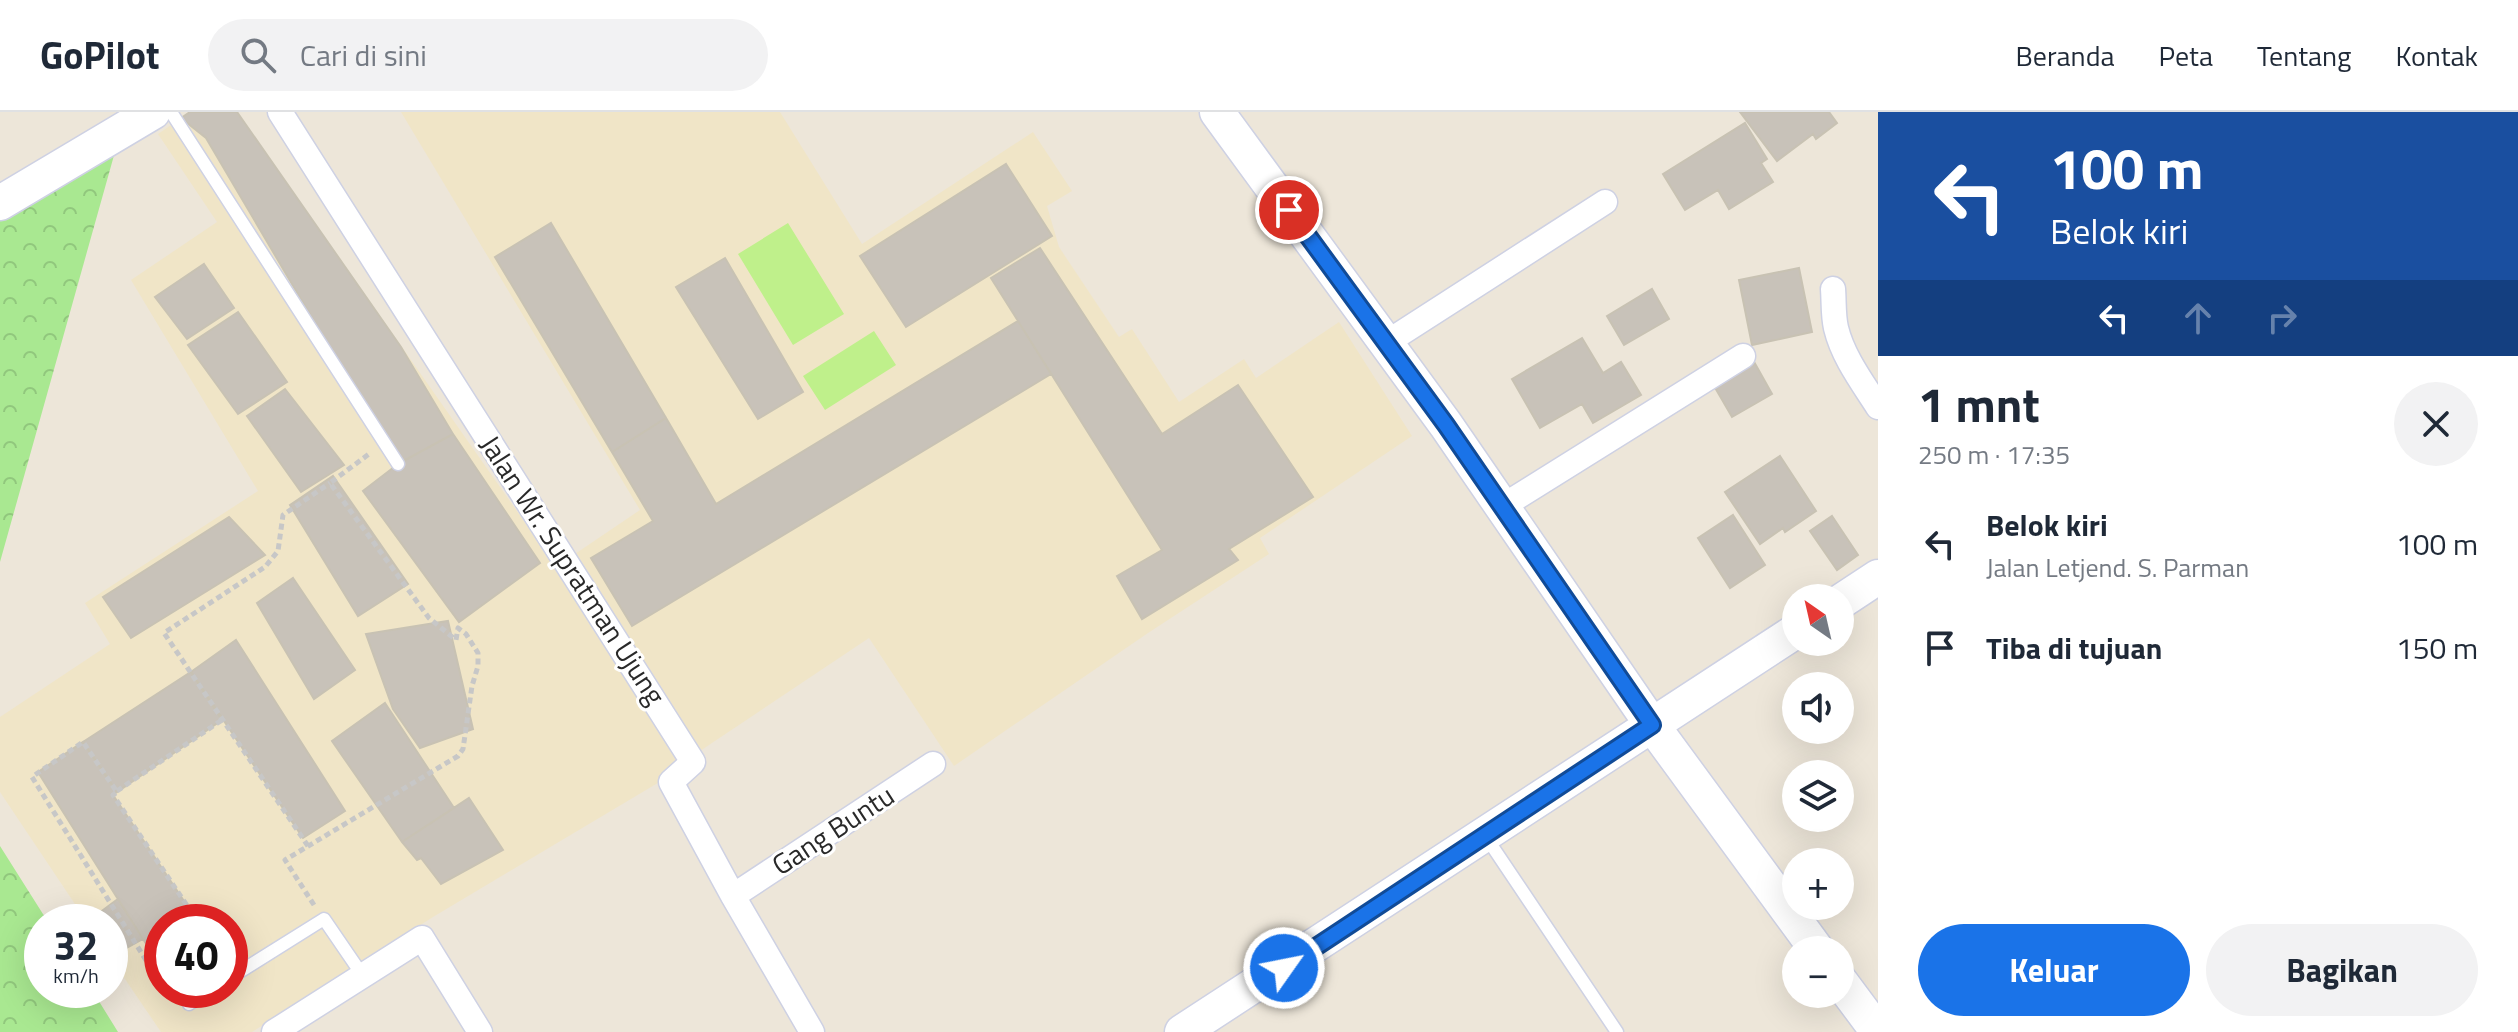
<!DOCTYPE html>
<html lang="id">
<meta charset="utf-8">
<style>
:root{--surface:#fff;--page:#f2f2f3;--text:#1f2937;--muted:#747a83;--line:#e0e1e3;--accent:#1a73e8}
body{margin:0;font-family:"Titillium Web",sans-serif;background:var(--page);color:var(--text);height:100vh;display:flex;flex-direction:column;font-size:30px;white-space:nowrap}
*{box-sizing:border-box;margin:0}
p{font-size:26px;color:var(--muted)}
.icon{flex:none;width:44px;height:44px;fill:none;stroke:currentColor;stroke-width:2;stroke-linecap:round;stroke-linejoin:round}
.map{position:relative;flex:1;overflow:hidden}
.sheet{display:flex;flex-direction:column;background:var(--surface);width:640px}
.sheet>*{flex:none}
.banner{background:#1a4fa0;color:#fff;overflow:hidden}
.needle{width:52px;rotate:326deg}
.fabs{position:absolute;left:1782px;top:472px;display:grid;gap:16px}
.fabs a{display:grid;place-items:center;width:72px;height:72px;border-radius:50%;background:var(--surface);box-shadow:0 8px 32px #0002;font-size:40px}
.speed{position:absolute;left:24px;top:792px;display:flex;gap:16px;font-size:40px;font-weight:700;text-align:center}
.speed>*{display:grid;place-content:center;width:104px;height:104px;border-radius:50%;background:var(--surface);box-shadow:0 8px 32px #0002;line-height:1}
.speed small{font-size:20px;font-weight:400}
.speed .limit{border:12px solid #d22;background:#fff;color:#111}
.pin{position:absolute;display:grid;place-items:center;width:68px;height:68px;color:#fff;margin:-34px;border:4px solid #fff;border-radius:50%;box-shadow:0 2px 8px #0007}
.me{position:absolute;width:88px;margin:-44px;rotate:57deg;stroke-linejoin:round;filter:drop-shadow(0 0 6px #0008)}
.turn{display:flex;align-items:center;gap:28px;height:168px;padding:0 40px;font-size:36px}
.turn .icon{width:104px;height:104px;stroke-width:2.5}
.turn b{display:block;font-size:56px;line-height:68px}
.lanes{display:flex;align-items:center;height:76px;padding:0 40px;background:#0003;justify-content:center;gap:40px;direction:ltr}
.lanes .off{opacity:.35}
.round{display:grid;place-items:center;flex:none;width:84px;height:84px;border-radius:42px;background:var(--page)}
.summary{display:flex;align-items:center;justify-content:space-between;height:136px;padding:0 40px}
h1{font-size:48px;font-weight:700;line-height:60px}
.button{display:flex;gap:16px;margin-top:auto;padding:16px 40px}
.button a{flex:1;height:92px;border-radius:48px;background:var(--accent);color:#fff;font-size:32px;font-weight:700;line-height:92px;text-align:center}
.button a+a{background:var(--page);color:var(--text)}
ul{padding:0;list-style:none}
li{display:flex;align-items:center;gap:24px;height:104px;padding:0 40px}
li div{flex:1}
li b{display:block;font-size:30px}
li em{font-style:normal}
header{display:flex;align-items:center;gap:48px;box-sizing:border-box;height:112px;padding:0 40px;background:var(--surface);border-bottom:2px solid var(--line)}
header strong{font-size:38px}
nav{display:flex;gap:44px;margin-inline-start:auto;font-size:28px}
.search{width:560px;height:72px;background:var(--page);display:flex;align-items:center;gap:20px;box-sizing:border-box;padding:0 28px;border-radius:44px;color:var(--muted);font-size:30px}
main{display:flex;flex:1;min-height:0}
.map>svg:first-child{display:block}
.education{fill:#f0e5c7;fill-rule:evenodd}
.park{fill:url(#park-crowns)}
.pitch{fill:#bff08b}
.building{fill:#c8c2b9;stroke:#c8c2b3;stroke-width:2}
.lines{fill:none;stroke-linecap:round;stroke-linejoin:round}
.lane-casing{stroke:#ced1e3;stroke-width:15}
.street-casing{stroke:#ced1e3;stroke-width:27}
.secondary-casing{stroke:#ced1e3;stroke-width:37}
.path{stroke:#c7c7c7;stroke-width:5;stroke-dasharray:6 4;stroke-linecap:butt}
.lane{stroke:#fff;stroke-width:12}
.street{stroke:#fff;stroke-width:24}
.secondary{stroke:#fff;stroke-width:34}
.route-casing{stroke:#114b97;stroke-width:20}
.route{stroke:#1a73e8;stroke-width:14}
.labels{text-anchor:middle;stroke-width:6;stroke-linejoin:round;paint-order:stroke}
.street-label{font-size:28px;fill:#292929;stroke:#fff}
</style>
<header>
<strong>GoPilot</strong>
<div class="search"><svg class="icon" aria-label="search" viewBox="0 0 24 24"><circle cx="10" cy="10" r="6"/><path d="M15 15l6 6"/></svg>Cari di sini</div>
<nav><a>Beranda</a><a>Peta</a><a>Tentang</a><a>Kontak</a></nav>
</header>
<main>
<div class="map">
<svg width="1878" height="920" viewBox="0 0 1878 920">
<defs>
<pattern id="park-crowns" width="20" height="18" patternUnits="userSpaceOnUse" patternTransform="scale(2)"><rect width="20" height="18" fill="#a9e891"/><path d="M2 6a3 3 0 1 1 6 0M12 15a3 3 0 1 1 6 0" fill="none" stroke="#91c77d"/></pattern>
</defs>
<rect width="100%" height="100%" fill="#ede6d9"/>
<!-- education -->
<path class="education" d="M190,0h47l456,650 -260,155 -181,115h-91l-51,-75v-35h-23l-87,-130v-75l110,-73 -25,-41 173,-112 -127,-211 86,-58 -59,-88zM162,810h68v68h-68z
M401,0h379l82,132 171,-112 39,59 -25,15 12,41 60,90 13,-8 47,73 65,-43 12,19 83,-56 73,114 -152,102 9,16 -121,79 -194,133 -85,-128 -175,117 -122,-199 68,-46z"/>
<!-- park -->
<path class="park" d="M120,22l-120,428v-358z
M0,734l48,76h-6v68h50l26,42h-118z"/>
<!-- pitch -->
<path class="pitch" d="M788,111l56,91 -51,31 -55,-91z
M874,219l22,34 -71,45 -22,-34z"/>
<!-- building -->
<path class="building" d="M190,0h47l164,235 52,87 -55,30 -192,-326 -25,-20z
M1740,0h89l8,11 -21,16 -3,-5 -36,27z
M1745,11l22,36 -6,4 12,19 -44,27 -11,-19 -33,20 -22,-36z
M1006,52l46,72 -146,91 -46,-71z
M551,111l115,195 -54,34 -117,-195z
M1040,136l122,186 76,-49 75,112 -84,52 9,11 -96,59 -25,-43 45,-26 -171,-272z
M725,146l78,134 -45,27 -82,-132z
M204,152l30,44 -47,31 -32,-42z
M1799,156l13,64 -60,13 -13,-65z
M1652,177l17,30 -45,26 -17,-29z
M238,200l49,70 -49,32 -50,-69z
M1018,209l33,53 -419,252 -41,-68 62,-37 -41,-69 54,-34 50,86z
M1582,226l21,35 18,-11 20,33 -48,28 -11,-19 -42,24 -28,-49z
M1753,248l19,34 -40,23 -19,-33z
M285,277l59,76 -43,27 -54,-76z
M453,322l87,129 -81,59 -96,-131 35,-27z
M1780,344l36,55 -31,21 -2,-4 -23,16 -35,-52z
M333,364l75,108 -50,32 -68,-111z
M1733,403l32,50 -35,23 -32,-50z
M1832,404l26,39 -21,15 -27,-39z
M229,405l36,38 -134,83 -28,-41z
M293,466l62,92 -41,29 -57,-96z
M448,509l25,108 -53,19 -27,-39 -27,-75z
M236,528l109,171 -42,27 -112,-166z
M191,560l31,48 -105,72 -34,-50z
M385,591l69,105 -52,34 -70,-101z
M83,630l34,50 -4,3 85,127h-36v47l-124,-197z
M469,686l34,52 -62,34 -20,-26 -4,2 -15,-18z
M118,787l25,40 -33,18v-35h-23z"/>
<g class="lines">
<defs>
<path id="lane" d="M171,0l227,352
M1486,725l131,195
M230,866l94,-59 39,57
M189,892l21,-14"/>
<path id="street" d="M280,0l413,650 -22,20 62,114 79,136
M1833,177c1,13 0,26 3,39 7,29 26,54 42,79
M1386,231l219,-141
M1503,394l240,-150
M733,784l200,-132
M274,920l148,-94 58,94"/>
<path id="secondary" d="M1217,0l229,313 206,300 165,225
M0,91l153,-91
M1840,490l38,-25
M1840,869l38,51
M1182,920l614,-401"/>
</defs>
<!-- lane casing -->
<use href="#lane" class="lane-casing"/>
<!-- street casing -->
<use href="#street" class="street-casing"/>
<!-- secondary casing -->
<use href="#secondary" class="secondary-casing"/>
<!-- path -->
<path class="path" d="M117,679l105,-71
M308,734l-144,-213 101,-66 13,-16 5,-36 47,-32
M314,793l-29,-45 173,-104 5,-7 9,-63 6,-20v-13l-12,-19 -8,-6 -2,12 -27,-22 -99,-135 39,-29
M162,874l-130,-209 51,-35 34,50 -4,3 85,127
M165,878l2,3 3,-3"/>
<!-- lane -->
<use href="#lane" class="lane"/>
<!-- street -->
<use href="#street" class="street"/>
<!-- secondary -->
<use href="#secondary" class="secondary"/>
</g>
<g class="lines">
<defs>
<path id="route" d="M1284,856l368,-243 -206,-300 -157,-215"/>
</defs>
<!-- route casing -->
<use href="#route" class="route-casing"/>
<!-- route -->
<use href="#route" class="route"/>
</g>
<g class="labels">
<!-- street labels -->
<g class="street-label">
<text transform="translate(573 458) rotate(57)" y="10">Jalan Wr. Supratman Ujung</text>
<text transform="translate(833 718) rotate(-33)" y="10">Gang Buntu</text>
</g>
</g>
</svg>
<div class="fabs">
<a><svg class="needle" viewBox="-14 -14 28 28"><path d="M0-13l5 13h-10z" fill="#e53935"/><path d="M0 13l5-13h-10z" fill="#747a83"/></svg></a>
<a><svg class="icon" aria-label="sound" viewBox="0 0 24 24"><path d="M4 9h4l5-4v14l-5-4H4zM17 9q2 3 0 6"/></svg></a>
<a><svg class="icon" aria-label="layers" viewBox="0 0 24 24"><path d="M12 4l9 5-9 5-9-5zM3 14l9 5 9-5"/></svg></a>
<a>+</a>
<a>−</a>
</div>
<div class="speed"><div>32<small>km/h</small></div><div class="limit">40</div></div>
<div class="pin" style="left:1289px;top:98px;background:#d93025"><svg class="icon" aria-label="arrive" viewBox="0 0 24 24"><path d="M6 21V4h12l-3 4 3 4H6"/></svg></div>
<svg class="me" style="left:1284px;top:856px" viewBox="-20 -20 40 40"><circle r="17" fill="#1a73e8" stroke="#fff" stroke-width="3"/><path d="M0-11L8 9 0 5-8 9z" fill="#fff"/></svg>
</div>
<section class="sheet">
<div class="banner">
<div class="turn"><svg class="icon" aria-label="left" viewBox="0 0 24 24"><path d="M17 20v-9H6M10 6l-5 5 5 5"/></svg><div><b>100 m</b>Belok kiri</div></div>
<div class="lanes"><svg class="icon" aria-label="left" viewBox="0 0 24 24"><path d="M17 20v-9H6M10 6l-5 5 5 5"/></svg><svg class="icon off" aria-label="ahead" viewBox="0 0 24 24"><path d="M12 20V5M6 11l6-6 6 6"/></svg><svg class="icon off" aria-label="right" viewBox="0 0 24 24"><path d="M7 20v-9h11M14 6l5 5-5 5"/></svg></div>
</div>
<div class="summary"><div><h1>1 mnt</h1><p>250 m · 17:35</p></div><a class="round"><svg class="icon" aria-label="close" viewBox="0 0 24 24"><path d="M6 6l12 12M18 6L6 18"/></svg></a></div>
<ul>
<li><svg class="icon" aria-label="left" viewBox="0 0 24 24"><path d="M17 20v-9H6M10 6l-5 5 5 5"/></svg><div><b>Belok kiri</b><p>Jalan Letjend. S. Parman</p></div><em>100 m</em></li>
<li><svg class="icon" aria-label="arrive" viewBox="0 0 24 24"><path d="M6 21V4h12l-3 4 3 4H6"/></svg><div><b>Tiba di tujuan</b></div><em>150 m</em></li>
</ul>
<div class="button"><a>Keluar</a><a>Bagikan</a></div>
</section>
</main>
